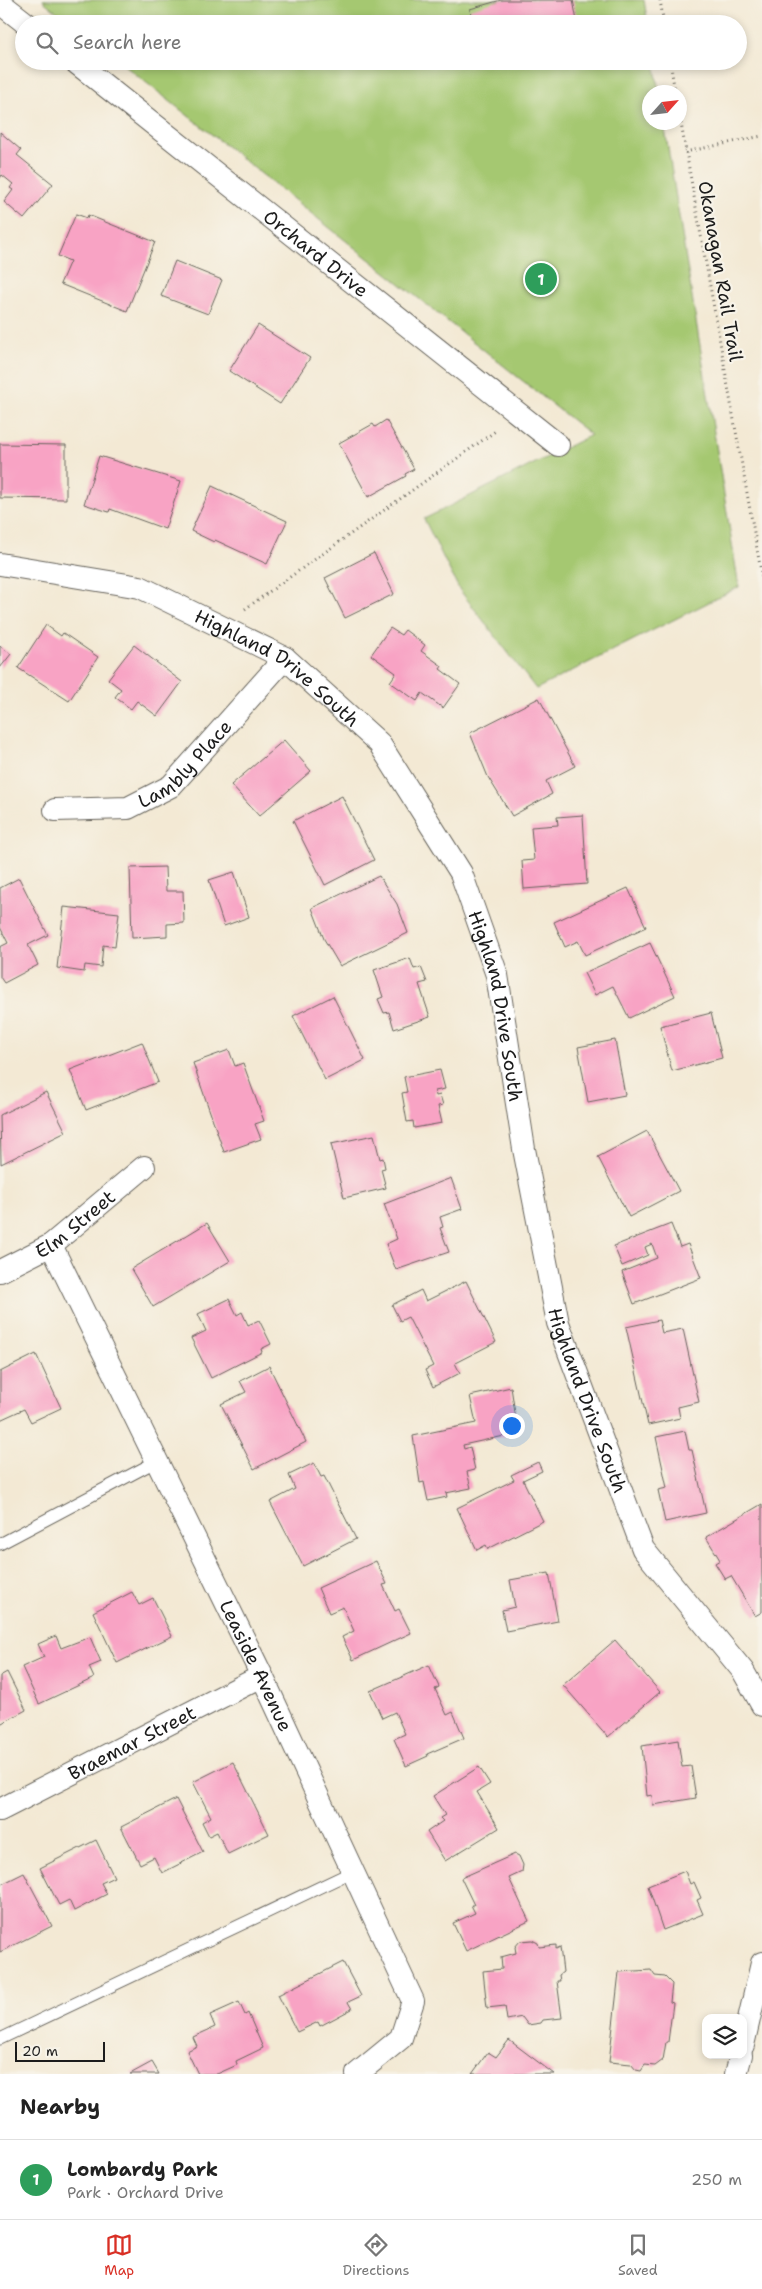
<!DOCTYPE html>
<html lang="en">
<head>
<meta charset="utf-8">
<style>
	:root { --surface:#fff; --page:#f6f6f6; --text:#222; --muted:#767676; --line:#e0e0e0; --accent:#d93025 }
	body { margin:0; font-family:"Shantell Sans",sans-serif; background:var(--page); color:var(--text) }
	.controls { position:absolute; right:15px; bottom:15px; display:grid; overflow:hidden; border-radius:10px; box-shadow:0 2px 8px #0003 }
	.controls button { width:45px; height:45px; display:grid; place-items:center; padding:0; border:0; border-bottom:1px solid var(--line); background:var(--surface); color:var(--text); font:25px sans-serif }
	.compass { position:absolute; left:642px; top:85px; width:45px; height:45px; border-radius:50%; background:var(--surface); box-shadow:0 2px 8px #0003; rotate:63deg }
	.scale { position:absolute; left:15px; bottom:12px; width:90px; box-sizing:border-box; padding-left:5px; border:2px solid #1c1c1c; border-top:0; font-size:14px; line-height:18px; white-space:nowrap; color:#1c1c1c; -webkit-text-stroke:4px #f7f3e8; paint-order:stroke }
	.you { position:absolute; left:511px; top:1425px; width:18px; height:18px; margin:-12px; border:4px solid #fff; border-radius:50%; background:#1a73e8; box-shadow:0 0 0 8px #1a73e833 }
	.badge { display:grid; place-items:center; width:32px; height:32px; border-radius:50%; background:var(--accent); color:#fff; font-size:16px; font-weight:700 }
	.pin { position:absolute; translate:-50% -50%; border:2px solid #fff; box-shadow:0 1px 5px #0006 }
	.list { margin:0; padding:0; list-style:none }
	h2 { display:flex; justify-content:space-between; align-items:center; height:65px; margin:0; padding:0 20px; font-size:21px }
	h2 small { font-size:16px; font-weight:400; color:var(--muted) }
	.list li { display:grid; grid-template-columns:32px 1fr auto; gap:15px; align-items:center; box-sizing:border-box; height:80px; padding:0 20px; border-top:1px solid var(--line) }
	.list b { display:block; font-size:19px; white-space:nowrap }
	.list p { margin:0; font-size:16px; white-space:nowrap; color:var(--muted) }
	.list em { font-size:16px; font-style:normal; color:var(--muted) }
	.icon { flex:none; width:28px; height:28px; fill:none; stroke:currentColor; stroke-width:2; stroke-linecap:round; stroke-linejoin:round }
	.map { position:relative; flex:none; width:762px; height:2074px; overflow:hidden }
	.search { position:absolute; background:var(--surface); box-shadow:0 2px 8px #0003; left:15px; right:15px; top:15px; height:55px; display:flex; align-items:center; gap:12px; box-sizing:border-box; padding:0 18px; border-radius:28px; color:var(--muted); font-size:19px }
	.sheet { height:145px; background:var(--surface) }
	nav { display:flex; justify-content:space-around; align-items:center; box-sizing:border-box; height:70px; border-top:1px solid var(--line); background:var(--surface); font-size:14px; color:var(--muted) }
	nav a { display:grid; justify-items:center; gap:2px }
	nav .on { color:var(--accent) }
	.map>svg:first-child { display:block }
	.green { fill:#a5c871; stroke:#607246 }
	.building { fill:#f8a3c4 }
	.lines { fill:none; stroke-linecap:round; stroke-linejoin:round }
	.service-casing { stroke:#67645c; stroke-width:13 }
	.minor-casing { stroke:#67645c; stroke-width:24 }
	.path { stroke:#67645c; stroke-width:3; stroke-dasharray:1 4; stroke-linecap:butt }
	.service { stroke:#fff; stroke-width:11 }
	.minor { stroke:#fff; stroke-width:22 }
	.labels { text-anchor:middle; stroke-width:4.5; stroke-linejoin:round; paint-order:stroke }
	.street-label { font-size:19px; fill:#1c1c1c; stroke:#f7f3e8 }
</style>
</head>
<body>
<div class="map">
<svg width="762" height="2074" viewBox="0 0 762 2074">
	<rect width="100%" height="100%" fill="#f7f3e8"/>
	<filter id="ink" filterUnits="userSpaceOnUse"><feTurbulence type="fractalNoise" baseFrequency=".02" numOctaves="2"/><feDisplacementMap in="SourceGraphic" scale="10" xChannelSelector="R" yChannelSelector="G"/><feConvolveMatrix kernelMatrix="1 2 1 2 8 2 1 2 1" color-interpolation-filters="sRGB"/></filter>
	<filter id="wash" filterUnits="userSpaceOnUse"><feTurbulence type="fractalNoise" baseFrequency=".0096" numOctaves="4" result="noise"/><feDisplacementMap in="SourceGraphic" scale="20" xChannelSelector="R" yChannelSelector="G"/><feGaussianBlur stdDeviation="1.12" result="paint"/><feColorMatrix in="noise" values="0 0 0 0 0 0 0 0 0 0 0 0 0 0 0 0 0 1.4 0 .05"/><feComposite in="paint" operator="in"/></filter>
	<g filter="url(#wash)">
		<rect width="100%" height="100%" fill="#f3e9d4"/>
		<g class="green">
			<polygon points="42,0 644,0 648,24 72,24"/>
			<polygon points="119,61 654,61 659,92 650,92 650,122 664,123 739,587 536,689 459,589 424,519 591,435"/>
		</g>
		<g id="blocks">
			<g class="building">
				<polygon points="501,0 573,0 577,21 568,24 472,24 470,9"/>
				<polygon points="0,132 21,150 17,155 53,184 24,219 4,202 13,190 10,188 13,184 2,175 0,178"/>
				<polygon points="76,214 87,218 88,215 155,242 127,311 60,284 70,261 58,256"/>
				<polygon points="175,261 222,280 208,314 161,296"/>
				<polygon points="258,325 310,358 280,404 229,371"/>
				<polygon points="386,420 414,469 405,474 406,476 368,497 339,443 373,424 375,427"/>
				<polygon points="0,444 66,445 66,499 0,498"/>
				<polygon points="99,456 181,481 165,529 110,509 109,512 84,504"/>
				<polygon points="212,486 287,521 267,564 215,540 214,542 191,531"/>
				<polygon points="374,553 394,594 345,618 325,578"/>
				<polygon points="46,625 61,636 63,633 98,657 69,701 18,668"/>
				<polygon points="390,628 401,635 405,630 425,645 421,651 442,666 440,669 460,684 443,708 422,693 417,701 390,682 396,673 371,655"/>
				<polygon points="134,645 182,682 157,716 137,701 131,709 115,697 121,689 108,679"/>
				<polygon points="0,646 11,654 0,668"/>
				<polygon points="539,698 575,766 546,781 552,794 512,816 488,777 470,733"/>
				<polygon points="284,740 311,771 259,816 231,785"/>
				<polygon points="342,796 374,860 325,885 293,821"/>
				<polygon points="583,815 587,884 524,889 522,861 534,860 531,827 558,825 557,817"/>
				<polygon points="165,867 166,891 183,891 184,923 167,924 167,936 132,938 130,868"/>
				<polygon points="234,872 249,917 224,926 209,880"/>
				<polygon points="379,876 397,904 408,933 340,966 324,939 312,908"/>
				<polygon points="19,878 48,935 28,945 38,965 4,983 0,977 0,947 8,943 0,927 0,888"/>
				<polygon points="628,888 646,927 585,955 578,941 565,947 554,922"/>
				<polygon points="64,907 119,913 115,947 103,945 101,967 85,965 84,972 57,968"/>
				<polygon points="650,943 675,996 629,1018 613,986 595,995 584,973"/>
				<polygon points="410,958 414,969 421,967 427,982 419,984 430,1017 394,1029 389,1012 384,1013 378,999 383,997 374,970"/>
				<polygon points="333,996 365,1060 325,1080 293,1016"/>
				<polygon points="711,1013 722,1058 672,1071 660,1026"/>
				<polygon points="615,1040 625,1095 588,1102 578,1047"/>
				<polygon points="142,1042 158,1082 86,1110 70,1070"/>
				<polygon points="229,1050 235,1066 243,1063 264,1121 255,1124 261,1139 224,1152 193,1063"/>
				<polygon points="440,1070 445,1089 435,1091 436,1096 440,1095 443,1105 438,1106 442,1123 414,1128 413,1121 407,1122 402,1093 407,1092 404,1077"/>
				<polygon points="46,1092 66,1132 1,1164 0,1115"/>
				<polygon points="647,1131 679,1191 629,1217 598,1157"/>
				<polygon points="374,1135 380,1159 383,1158 385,1168 381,1169 386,1188 344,1198 331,1144"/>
				<polygon points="451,1178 462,1209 440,1217 443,1227 440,1228 449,1252 396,1270 386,1244 397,1239 384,1204"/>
				<polygon points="207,1223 230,1261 153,1307 131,1269"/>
				<polygon points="671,1224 680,1247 688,1244 701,1278 634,1304 622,1272 657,1258 652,1244 645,1247 648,1255 622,1266 614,1246"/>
				<polygon points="466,1281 496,1342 455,1363 460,1373 433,1387 425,1370 433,1366 408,1317 400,1321 392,1305 421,1290 426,1301"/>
				<polygon points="229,1299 237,1315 242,1312 248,1325 259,1320 271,1344 261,1349 262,1352 211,1378 191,1338 206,1331 198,1314"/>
				<polygon points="659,1320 662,1333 683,1329 699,1402 678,1407 680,1418 648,1425 626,1327"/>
				<polygon points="36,1354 61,1408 31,1422 24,1409 0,1420 0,1372"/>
				<polygon points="269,1366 306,1442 254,1469 221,1404 246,1392 240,1381"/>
				<polygon points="511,1387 518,1433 463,1445 464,1449 470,1447 475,1470 467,1472 471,1488 446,1493 447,1497 428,1501 424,1482 420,1483 413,1436 476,1423 470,1396"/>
				<polygon points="685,1431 689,1450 692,1450 706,1513 665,1522 658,1490 667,1488 656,1437"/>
				<polygon points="538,1462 542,1471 523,1480 543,1521 488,1549 486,1545 477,1550 457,1508 514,1480 511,1475"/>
				<polygon points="314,1463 321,1477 324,1476 356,1539 303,1566 270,1502 295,1489 289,1475"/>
				<polygon points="762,1504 762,1612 755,1616 731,1576 725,1579 715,1563 720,1560 706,1537"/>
				<polygon points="376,1561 387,1584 383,1585 395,1611 399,1609 411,1633 353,1660 342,1637 354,1631 343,1607 329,1613 318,1588"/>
				<polygon points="549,1573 558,1621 506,1631 502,1610 515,1607 510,1580"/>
				<polygon points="132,1592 139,1605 153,1598 172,1636 117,1663 93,1612"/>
				<polygon points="56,1636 61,1648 90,1637 101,1662 89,1667 94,1678 39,1704 22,1667 44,1657 38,1644"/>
				<polygon points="615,1640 660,1692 608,1737 563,1685"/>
				<polygon points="429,1665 439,1687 435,1689 447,1715 453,1712 464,1738 427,1754 428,1756 406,1766 394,1739 405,1734 395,1712 382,1718 370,1691"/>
				<polygon points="7,1672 26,1710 0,1724 0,1676"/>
				<polygon points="678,1740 682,1767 691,1766 696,1798 653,1805 652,1795 647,1796 642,1746"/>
				<polygon points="233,1762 269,1834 228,1854 217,1832 209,1836 202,1822 211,1817 193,1782"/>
				<polygon points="479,1767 490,1784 477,1792 499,1828 445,1861 427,1832 443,1821 440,1818 445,1815 433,1796"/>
				<polygon points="176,1799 203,1852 162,1873 154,1857 140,1864 121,1827"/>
				<polygon points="96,1840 114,1877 101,1883 107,1894 74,1911 69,1900 59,1905 40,1868"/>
				<polygon points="515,1854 519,1856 523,1865 522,1872 509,1878 529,1921 466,1951 453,1923 475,1913 471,1905 474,1905 461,1878"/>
				<polygon points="685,1871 690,1884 694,1882 701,1898 697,1900 703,1914 663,1930 648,1886"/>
				<polygon points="24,1873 52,1926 0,1952 0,1885"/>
				<polygon points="532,1940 538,1943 539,1947 556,1945 556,1949 560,1947 563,1972 559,1975 560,1981 557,1981 562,2018 543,2020 541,2023 528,2025 522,2017 507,2020 505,2006 487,2008 483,1971 502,1969 501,1957 516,1953 515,1947 520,1941"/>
				<polygon points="343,1962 361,1996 348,2002 352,2009 320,2026 318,2022 297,2032 278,1995"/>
				<polygon points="651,1970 655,1976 665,1977 672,1984 670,2002 673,2003 668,2042 666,2042 663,2060 655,2066 645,2065 641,2071 636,2070 631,2064 609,2062 619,1972"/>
				<polygon points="239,2002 245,2015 248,2013 263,2048 236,2061 237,2065 217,2074 198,2074 187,2051 197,2046 193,2037 215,2027 210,2015"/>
				<polygon points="509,2040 554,2074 472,2074 488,2052 496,2057"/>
				<polygon points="152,2062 159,2074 130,2074"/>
			</g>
		</g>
	</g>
	<g filter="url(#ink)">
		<use href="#blocks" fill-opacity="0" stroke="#67645c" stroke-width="1"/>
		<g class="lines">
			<g class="service-casing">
				<g id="service">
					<polyline points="0,1544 157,1461"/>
					<polyline points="0,2039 354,1871"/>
				</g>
			</g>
			<g class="minor-casing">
				<g id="minor">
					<polyline points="0,3 27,24"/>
					<path id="s1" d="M74,61L558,445"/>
					<path id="s2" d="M0,564L140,587L285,658L379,743L461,873L497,975L524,1149L558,1323L643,1549L743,1671L762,1705"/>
					<path id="s3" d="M55,810L128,808L171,786L285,658"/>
					<path id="s4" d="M51,1245L262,1676L413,2001L401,2038L357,2074"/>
					<path id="s5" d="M0,1271L51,1245L144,1167"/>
					<path id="s6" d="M0,1810L262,1676"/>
					<polyline points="743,2045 762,1963"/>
					<polyline points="736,2074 741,2055"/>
				</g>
			</g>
			<g class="path">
				<polyline points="660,0 664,24"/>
				<polyline points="670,61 675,92"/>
				<polyline points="680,118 762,577"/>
				<polyline points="685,152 762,136"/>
				<polyline points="245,609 497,430"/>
			</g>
			<use href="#service" class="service"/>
			<use href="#minor" class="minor"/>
		</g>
	</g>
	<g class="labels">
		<g class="street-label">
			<text dy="7" stroke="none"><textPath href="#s1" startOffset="309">Orchard Drive</textPath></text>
			<text transform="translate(721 271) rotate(80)" y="7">Okanagan Rail Trail</text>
			<text dy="7" stroke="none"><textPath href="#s2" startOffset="302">Highland Drive South</textPath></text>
			<text dy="7" stroke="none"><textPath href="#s3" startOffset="146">Lambly Place</textPath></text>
			<text dy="7" stroke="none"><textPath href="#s2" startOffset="722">Highland Drive South</textPath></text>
			<text dy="7" stroke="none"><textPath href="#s5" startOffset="89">Elm Street</textPath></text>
			<text dy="7" stroke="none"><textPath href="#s2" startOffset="1128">Highland Drive South</textPath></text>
			<text dy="7" stroke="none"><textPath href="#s4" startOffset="468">Leaside Avenue</textPath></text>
			<text dy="7" stroke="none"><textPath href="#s6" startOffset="148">Braemar Street</textPath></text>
		</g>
	</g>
</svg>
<div class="controls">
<button><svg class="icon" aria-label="layers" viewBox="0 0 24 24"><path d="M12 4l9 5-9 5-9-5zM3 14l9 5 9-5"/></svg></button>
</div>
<svg class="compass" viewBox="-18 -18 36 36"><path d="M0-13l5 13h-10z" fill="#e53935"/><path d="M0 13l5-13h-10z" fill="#767676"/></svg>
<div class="scale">20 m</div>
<div class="you"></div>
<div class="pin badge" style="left:541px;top:279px;background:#2e9e5b">1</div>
<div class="search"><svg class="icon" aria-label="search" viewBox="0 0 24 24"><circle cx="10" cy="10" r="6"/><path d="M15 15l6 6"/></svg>Search here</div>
</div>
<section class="sheet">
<h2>Nearby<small></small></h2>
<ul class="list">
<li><span class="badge" style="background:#2e9e5b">1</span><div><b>Lombardy Park</b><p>Park · Orchard Drive</p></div><em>250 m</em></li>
</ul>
</section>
<nav>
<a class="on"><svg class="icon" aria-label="map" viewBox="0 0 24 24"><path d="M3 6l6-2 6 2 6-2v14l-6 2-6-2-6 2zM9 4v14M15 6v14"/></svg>Map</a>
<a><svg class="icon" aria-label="directions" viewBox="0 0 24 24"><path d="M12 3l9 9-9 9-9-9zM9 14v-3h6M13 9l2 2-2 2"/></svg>Directions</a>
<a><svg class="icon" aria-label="saved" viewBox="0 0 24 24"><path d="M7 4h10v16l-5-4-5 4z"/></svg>Saved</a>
</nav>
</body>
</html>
